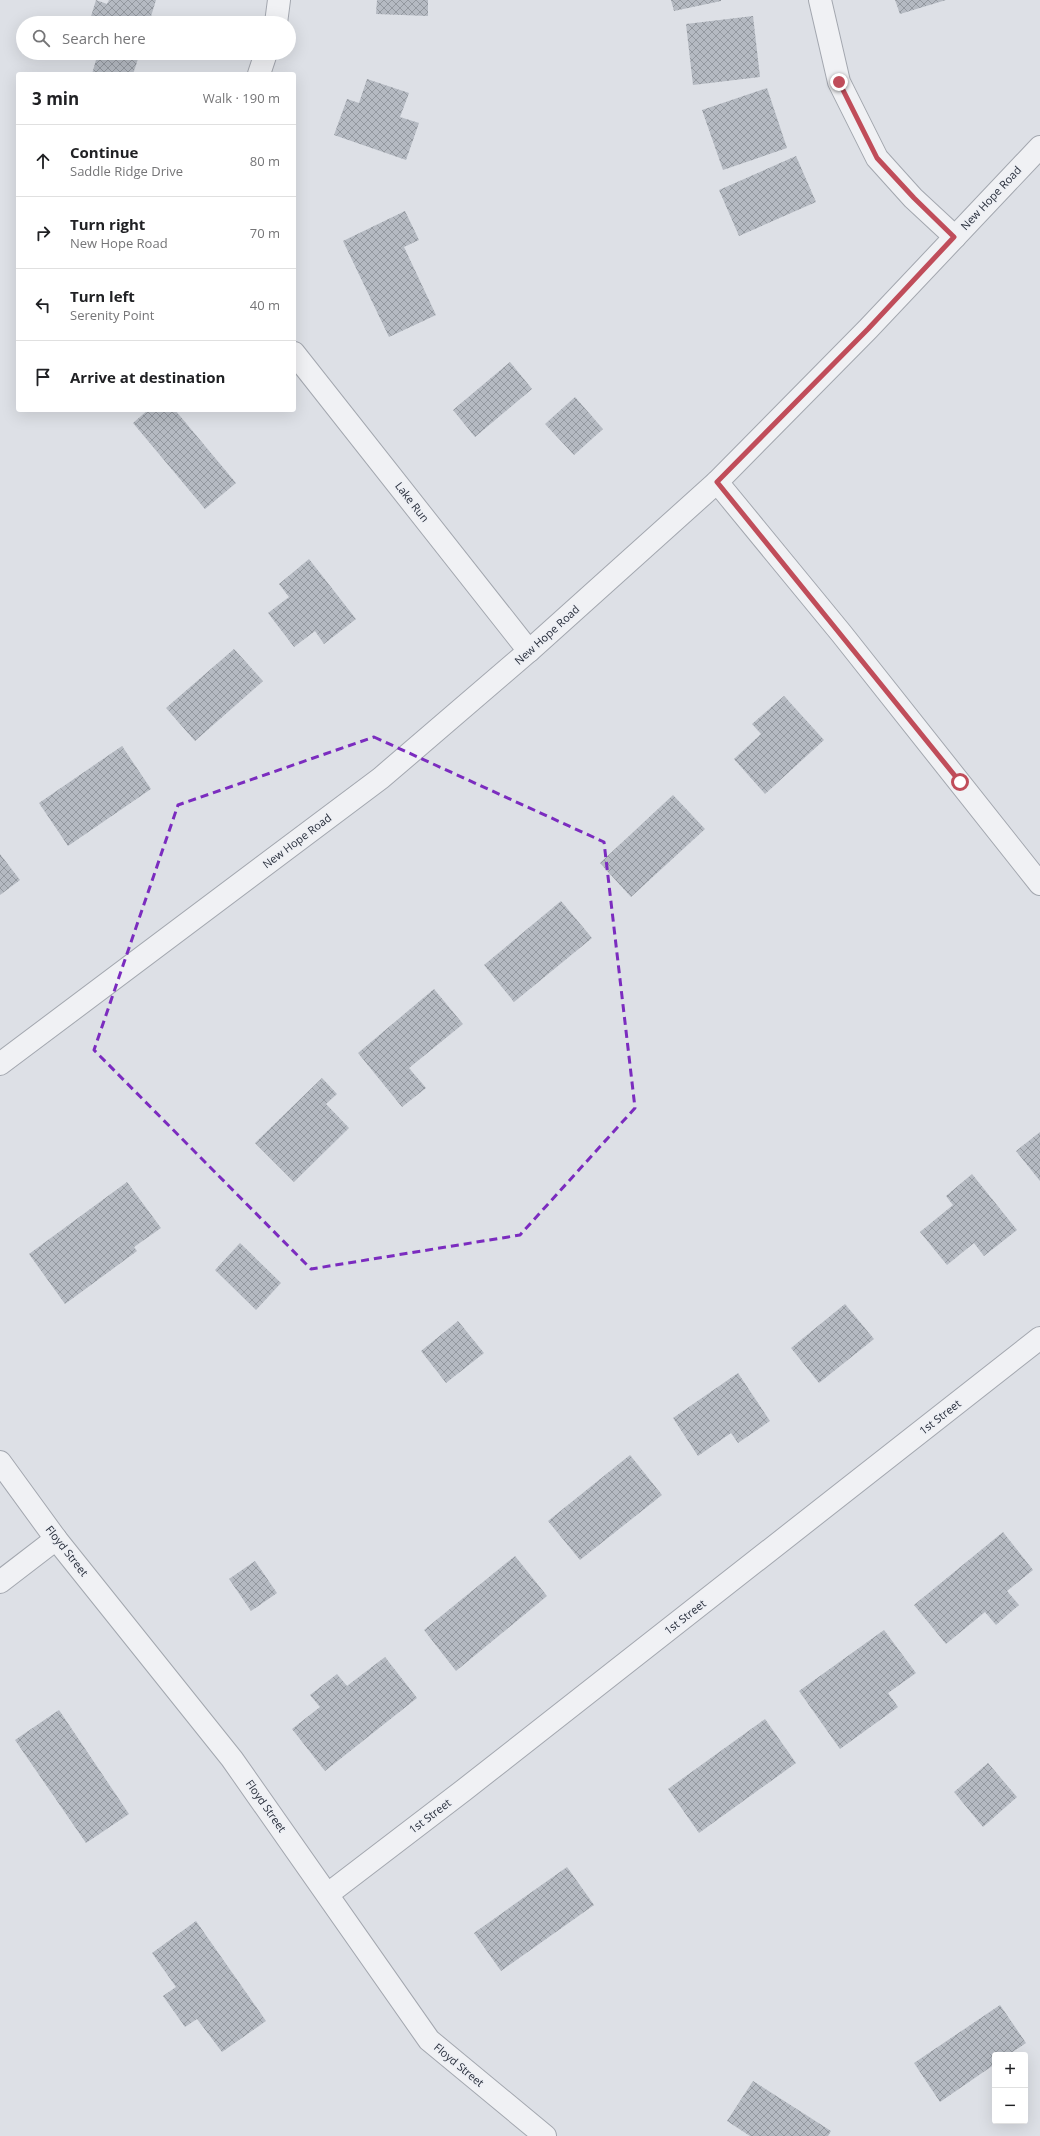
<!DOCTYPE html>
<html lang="en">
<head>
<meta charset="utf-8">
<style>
	:root { --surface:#fff; --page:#f6f6f6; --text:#202124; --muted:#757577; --line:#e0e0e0 }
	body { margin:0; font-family:"Open Sans",sans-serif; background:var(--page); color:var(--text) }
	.controls { position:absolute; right:12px; bottom:12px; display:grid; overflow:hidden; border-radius:4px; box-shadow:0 4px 16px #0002 }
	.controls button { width:36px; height:36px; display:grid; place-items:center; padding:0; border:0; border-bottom:1px solid var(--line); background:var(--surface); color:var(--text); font:20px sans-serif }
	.stop { position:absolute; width:12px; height:12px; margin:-9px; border:3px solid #c04d5a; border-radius:50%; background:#fff }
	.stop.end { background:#c04d5a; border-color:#fff; box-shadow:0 1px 4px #0008 }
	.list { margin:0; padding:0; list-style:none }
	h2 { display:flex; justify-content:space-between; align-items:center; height:52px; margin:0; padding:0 16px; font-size:17px }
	h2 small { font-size:13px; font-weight:400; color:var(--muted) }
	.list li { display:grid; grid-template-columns:26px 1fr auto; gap:12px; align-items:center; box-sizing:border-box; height:72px; padding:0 16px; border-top:1px solid var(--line) }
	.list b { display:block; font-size:15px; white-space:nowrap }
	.list p { margin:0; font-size:13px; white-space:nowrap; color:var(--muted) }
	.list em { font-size:13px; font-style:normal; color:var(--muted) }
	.icon { flex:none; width:22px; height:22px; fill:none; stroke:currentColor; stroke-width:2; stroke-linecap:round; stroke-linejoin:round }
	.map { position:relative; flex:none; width:1040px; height:2136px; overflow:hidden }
	.search { position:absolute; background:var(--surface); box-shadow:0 4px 16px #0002; left:16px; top:16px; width:280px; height:44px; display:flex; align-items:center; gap:10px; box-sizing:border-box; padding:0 14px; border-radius:22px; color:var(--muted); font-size:15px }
	.panel { position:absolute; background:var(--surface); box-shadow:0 4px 16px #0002; left:16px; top:72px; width:280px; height:340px; border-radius:4px }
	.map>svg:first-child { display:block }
	.building { fill:url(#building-cross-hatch) }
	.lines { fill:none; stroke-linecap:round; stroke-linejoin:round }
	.minor-casing { stroke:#a3a7af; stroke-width:24 }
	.tertiary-casing { stroke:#a3a7af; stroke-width:24 }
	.minor { stroke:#f0f1f4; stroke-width:22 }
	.tertiary { stroke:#f0f1f4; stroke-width:22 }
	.route { stroke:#c04d5a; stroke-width:5 }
	.marked { fill:none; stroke:#7b2cbf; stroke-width:3; stroke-dasharray:8 5; stroke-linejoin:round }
	.labels { text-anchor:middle; stroke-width:3; stroke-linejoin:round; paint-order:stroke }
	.street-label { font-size:11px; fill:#282e3b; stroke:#edeff4 }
</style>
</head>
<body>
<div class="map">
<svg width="1040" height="2136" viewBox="0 0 1040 2136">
	<defs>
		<pattern id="building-cross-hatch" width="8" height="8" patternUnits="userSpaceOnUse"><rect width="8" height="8" fill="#b5bac2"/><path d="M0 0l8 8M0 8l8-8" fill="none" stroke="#93989f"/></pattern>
	</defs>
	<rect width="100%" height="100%" fill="#dde0e6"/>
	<g class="building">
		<polygon points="96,0 107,4 109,0 156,0 149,23 89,23"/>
		<polygon points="377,0 428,0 428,16 376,14"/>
		<polygon points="671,0 721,0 721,1 674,11"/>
		<polygon points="895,0 946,0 900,14"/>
		<polygon points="753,16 760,77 693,85 686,24"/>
		<polygon points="98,53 140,53 133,74 92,74"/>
		<polygon points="367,79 409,93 400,117 419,123 406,160 334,135 347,99 359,103"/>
		<polygon points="767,88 787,148 723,170 702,110"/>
		<polygon points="796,156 816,202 739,236 719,190"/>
		<polygon points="405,211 419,240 404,247 436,315 389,337 343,241"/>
		<polygon points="510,362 532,389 475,437 453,410"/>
		<polygon points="575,397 603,429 574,455 545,424"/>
		<polygon points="148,410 175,410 236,483 205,509 133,423"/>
		<polygon points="309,559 356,619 324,644 315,631 294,647 268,613 289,597 279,584"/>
		<polygon points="234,649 263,681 195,741 166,708"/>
		<polygon points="784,696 824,740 765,794 734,759 761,734 752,724"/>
		<polygon points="122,746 151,789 68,846 39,803"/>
		<polygon points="673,795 705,829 631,897 600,863"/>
		<polygon points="0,854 20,880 0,895"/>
		<polygon points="561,901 592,938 514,1002 484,965"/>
		<polygon points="434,989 463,1024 409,1068 426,1088 402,1107 358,1053"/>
		<polygon points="322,1078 337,1094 326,1104 349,1128 294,1182 255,1143"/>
		<polygon points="1040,1132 1040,1181 1016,1151"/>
		<polygon points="972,1174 1017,1230 984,1256 974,1243 947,1265 920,1232 953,1205 946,1196"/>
		<polygon points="127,1182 161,1228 134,1247 137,1251 65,1304 29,1254"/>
		<polygon points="240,1243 281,1283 256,1310 215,1270"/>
		<polygon points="845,1304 874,1339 819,1383 791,1348"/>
		<polygon points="458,1321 484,1353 446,1383 421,1351"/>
		<polygon points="738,1373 770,1421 738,1443 731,1433 698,1456 673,1418"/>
		<polygon points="630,1455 662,1495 580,1560 548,1521"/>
		<polygon points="1003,1532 1033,1570 1007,1591 1019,1605 996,1625 985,1612 946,1644 914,1605"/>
		<polygon points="515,1556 547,1596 456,1671 424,1630"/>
		<polygon points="255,1561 277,1593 251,1611 229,1579"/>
		<polygon points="884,1630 916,1673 888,1693 898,1707 840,1749 799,1691"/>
		<polygon points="385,1657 417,1698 325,1771 292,1729 320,1707 310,1695 337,1674 347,1686"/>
		<polygon points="59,1710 129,1814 86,1843 15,1740"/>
		<polygon points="765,1719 796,1763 699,1833 668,1789"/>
		<polygon points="988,1763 1017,1797 983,1827 954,1792"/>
		<polygon points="567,1867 594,1905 501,1971 474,1933"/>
		<polygon points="196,1921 266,2021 222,2052 197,2019 185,2027 163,1996 176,1987 152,1953"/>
		<polygon points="1000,2005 1026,2043 1008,2055 995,2055 995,2064 940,2102 914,2063"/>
		<polygon points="753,2081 831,2131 828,2136 750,2136 727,2121"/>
	</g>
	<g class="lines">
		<g class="minor-casing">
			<g id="minor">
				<polyline points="820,0 839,82 877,158 913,198 955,237"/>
				<polyline points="276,23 279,0"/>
				<polyline points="259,74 266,53"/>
				<polyline points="294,353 529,651"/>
				<polyline points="717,482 841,633 1040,884"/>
				<polyline points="0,1462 56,1539 232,1759 429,2040 545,2136"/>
				<polyline points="0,1582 56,1539"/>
				<polyline points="328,1894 464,1790 1040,1338"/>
			</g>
		</g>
		<g class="tertiary-casing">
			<polyline id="tertiary" points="0,1064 381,778 529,651 717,482 868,329 1040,147"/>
		</g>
		<use href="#minor" class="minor"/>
		<use href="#tertiary" class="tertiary"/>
	</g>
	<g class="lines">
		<polyline class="route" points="839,82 877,158 914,198 954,237 868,329 717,482 960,782"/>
	</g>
	<path class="marked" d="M374,737L604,842L635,1108L520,1235L311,1269L94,1050L178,805Z"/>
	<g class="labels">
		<g class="street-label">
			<text transform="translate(991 198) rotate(-47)" y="4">New Hope Road</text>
			<text transform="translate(412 502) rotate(52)" y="4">Lake Run</text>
			<text transform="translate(547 635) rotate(-42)" y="4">New Hope Road</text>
			<text transform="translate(297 841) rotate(-37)" y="4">New Hope Road</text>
			<text transform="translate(940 1417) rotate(-38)" y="4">1st Street</text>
			<text transform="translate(67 1551) rotate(52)" y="4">Floyd Street</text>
			<text transform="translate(685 1617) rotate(-38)" y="4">1st Street</text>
			<text transform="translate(266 1806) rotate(55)" y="4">Floyd Street</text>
			<text transform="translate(430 1816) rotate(-37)" y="4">1st Street</text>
			<text transform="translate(459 2065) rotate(40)" y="4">Floyd Street</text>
		</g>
	</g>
</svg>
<div class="controls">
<button>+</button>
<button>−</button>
</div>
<div class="stop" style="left:960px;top:782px"></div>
<div class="stop end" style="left:839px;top:82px"></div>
<div class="search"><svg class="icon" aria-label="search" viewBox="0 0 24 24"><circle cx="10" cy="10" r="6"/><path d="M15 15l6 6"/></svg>Search here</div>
<section class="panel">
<h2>3 min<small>Walk · 190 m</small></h2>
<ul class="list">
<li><svg class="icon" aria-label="ahead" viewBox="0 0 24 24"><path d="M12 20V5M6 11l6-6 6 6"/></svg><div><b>Continue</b><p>Saddle Ridge Drive</p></div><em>80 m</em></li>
<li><svg class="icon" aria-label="right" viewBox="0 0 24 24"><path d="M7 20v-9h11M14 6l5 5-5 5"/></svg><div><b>Turn right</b><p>New Hope Road</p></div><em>70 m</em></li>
<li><svg class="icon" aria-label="left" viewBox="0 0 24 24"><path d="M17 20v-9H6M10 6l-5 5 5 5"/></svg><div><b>Turn left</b><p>Serenity Point</p></div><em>40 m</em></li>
<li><svg class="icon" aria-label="arrive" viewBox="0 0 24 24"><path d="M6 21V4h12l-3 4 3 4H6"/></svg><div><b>Arrive at destination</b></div></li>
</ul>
</section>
</div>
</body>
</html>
